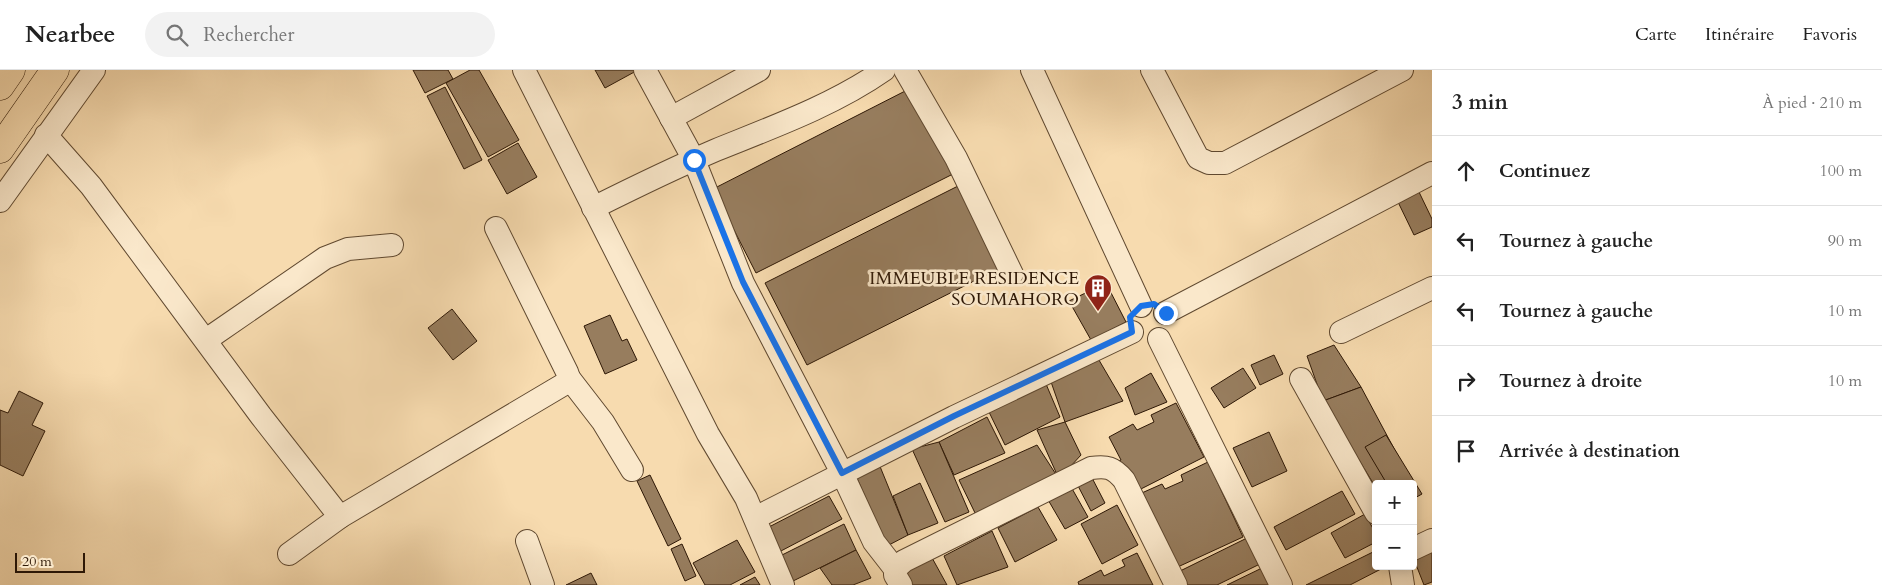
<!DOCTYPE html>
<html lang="fr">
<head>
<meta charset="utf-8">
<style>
	:root { --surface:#fff; --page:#f2f2f2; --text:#222; --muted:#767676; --line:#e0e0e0 }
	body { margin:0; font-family:Cardo,serif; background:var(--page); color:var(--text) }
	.controls { position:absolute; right:15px; bottom:15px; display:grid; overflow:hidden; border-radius:5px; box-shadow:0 2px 12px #0003 }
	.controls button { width:45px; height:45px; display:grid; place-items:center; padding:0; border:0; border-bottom:1px solid var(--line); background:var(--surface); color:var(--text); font:25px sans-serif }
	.scale { position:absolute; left:15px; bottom:12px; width:70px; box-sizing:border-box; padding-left:5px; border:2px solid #2e1806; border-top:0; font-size:14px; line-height:18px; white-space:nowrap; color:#2e1806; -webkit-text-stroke:4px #fae8cb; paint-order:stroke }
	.stop { position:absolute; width:15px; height:15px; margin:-11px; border:4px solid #1a73e8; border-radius:50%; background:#fff }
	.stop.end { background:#1a73e8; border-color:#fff; box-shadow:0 1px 5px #0008 }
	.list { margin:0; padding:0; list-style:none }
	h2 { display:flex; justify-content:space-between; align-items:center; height:65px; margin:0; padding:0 20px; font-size:21px }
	h2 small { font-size:16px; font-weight:400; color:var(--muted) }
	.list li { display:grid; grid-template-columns:32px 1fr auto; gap:15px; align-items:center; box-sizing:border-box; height:70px; padding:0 20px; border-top:1px solid var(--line) }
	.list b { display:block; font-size:19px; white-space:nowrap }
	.list em { font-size:16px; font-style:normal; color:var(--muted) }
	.icon { flex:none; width:28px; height:28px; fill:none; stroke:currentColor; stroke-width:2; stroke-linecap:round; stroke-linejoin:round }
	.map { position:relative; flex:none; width:1432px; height:515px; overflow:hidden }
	header { display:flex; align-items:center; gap:30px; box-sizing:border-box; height:70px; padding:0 25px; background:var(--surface); border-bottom:1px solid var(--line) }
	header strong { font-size:24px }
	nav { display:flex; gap:28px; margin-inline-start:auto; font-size:18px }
	.search { width:350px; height:45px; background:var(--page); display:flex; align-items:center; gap:12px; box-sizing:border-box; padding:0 18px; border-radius:28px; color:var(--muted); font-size:19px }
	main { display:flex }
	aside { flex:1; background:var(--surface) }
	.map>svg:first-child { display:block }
	.building { fill:#977d5e; stroke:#2e1806 }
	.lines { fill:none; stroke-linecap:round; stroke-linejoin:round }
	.street-casing { stroke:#604930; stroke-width:24 }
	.primary-casing { stroke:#2e1806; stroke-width:29 }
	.street { stroke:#fae8cb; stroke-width:22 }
	.primary { stroke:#f7dbaf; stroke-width:28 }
	.route { stroke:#1a73e8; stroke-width:6 }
	.labels { text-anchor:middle; stroke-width:5; stroke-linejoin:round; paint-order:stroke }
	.poi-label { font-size:18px; fill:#2e1806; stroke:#fae8cb; text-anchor:end }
</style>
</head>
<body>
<header>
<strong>Nearbee</strong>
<div class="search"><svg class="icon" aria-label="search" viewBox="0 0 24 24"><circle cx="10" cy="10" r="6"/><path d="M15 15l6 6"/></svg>Rechercher</div>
<nav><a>Carte</a><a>Itinéraire</a><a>Favoris</a></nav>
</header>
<main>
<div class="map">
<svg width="1432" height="515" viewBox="0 0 1432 515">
	<rect width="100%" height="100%" fill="#f7dbaf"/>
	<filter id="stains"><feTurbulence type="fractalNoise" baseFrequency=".004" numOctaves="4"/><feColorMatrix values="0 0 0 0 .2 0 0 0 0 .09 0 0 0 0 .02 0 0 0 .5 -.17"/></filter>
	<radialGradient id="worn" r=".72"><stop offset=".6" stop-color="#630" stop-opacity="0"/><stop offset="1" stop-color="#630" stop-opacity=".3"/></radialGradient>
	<g class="building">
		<polygon points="413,0 448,0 453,9 425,23"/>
		<polygon points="470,0 479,0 519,70 488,87 446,13"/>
		<polygon points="595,0 638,0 605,18"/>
		<polygon points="445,17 482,90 464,99 427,26"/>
		<polygon points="913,17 957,102 756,203 713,119"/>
		<polygon points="518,73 537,107 507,124 488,90"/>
		<polygon points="962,114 1004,196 807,295 765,213"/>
		<polygon points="1419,122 1432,149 1432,157 1414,165 1398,132"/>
		<polygon points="1106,213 1126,252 1091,270 1069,231"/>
		<polygon points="452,239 477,271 453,290 428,258"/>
		<polygon points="610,245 622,271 627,269 637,290 605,304 584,256"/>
		<polygon points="1334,275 1361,317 1323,331 1307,286"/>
		<polygon points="1096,285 1123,331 1065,352 1050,309"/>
		<polygon points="1274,285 1283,304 1260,315 1251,295"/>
		<polygon points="1243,298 1256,318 1224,338 1211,318"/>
		<polygon points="1151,303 1167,332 1135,345 1125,318"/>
		<polygon points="1046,314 1060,347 1005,375 989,342"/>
		<polygon points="1361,317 1413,414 1376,414 1376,418 1323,331"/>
		<polygon points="19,321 43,333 32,355 45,361 23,406 0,395 0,340 8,343"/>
		<polygon points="1176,333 1204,387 1133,423 1117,392 1121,390 1109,367 1133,354 1137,360 1154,352 1151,345"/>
		<polygon points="987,347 1005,383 954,405 939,372"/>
		<polygon points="1065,352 1081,385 1059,409 1037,360"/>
		<polygon points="1269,362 1287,401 1252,417 1233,378"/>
		<polygon points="1386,365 1422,424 1413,429 1413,414 1387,414 1365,377"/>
		<polygon points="939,372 969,442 945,452 912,379"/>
		<polygon points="1037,375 1059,409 977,447 959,410"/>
		<polygon points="1208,392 1243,467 1169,501 1135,426 1162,414 1165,419 1183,411 1181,405"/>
		<polygon points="879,394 908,465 887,476 856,406"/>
		<polygon points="1090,404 1105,433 1091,441 1076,412"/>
		<polygon points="650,405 681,469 668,476 637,411"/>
		<polygon points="920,413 938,453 908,465 893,426"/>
		<polygon points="1070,415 1088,447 1065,459 1047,428"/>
		<polygon points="1342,421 1355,444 1286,480 1274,457"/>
		<polygon points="829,426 842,449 779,482 767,458"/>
		<polygon points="1117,435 1138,475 1102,494 1081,454"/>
		<polygon points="1038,437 1057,470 1015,492 998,458"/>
		<polygon points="1365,444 1376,464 1376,472 1345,488 1331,463"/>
		<polygon points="844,454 856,480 789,513 776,488"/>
		<polygon points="992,461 1008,497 957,515 944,486"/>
		<polygon points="1247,468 1260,494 1217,515 1179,515 1174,504"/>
		<polygon points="737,470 755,502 730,515 705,515 693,493"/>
		<polygon points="682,474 696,506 685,511 671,479"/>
		<polygon points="1432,477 1432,512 1424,515 1413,487"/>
		<polygon points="856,480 871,508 853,515 832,515 820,498"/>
		<polygon points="1373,482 1376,496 1380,496 1381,499 1350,515 1306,515"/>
		<polygon points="1137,483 1153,515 1079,515 1078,512 1101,500 1104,506 1125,496 1122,490"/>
		<polygon points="931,486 947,515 911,515 906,503"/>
		<polygon points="1264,497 1273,515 1227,515"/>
		<polygon points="591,503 597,515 566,515"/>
		<polygon points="755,507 760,515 740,515"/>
	</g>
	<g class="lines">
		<g class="street-casing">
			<g id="street">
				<polyline points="524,0 708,364 746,428 783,515"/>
				<polyline points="645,0 694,90 743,213 842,403 874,472 895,499"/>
				<polyline points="905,0 956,88 1012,204"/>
				<polyline points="1032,0 1141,236"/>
				<polyline points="1152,0 1198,88 1209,93 1225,93 1402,0"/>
				<polyline points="671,48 759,0"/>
				<polyline points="46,65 91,116 261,346 340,447"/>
				<polyline points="0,131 94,0"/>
				<path d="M593,138C633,118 674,98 716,80C773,57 834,35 884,0"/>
				<polyline points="1165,243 1432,103"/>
				<polyline points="1341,262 1432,218"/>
				<polyline points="1159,269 1281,515"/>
				<polyline points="206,270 325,188 348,179 392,175"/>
				<polyline points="569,308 603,352 632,400"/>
				<polyline points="1301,309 1376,443"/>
				<polyline points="755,448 954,347 1132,262"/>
				<polyline points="527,471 543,515"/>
				<polyline points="1413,479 1432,470"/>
				<polyline points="289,484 340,447 566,313 569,308 567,302 496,158"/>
				<polyline points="1400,496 1403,515"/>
				<path d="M901,515L895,505V499L904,491L1091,398C1107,396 1113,397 1124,410L1176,515"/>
			</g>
		</g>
		<g class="primary-casing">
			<g id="primary">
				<polyline points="0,16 11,0"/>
				<polyline points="0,79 55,0"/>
			</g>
		</g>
		<use href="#street" class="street"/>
		<use href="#primary" class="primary"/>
	</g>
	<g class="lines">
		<polyline class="route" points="694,90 743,212 842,403 954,346 1132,262 1130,247 1141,236 1154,234 1166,243"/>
	</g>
	<defs>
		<g id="building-pin" transform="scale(1.4375)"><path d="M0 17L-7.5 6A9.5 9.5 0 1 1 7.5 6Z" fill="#8f2418" stroke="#fae8cb"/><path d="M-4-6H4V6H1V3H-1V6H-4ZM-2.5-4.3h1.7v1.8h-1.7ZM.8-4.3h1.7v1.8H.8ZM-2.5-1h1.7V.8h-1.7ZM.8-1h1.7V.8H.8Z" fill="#fff"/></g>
	</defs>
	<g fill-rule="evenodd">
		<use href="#building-pin" x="1098" y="218"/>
	</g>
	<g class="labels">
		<g class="poi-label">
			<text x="1079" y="214">IMMEUBLE RESIDENCE<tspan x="1079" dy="21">SOUMAHORO</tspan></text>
		</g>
	</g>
	<rect width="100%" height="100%" filter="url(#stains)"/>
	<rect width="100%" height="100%" fill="url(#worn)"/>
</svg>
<div class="controls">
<button>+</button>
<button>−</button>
</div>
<div class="scale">20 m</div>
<div class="stop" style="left:694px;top:90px"></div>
<div class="stop end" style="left:1166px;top:243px"></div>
</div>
<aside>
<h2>3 min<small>À pied · 210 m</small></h2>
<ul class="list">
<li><svg class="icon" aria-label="ahead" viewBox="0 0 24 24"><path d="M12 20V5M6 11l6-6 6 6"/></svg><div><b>Continuez</b></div><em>100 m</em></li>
<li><svg class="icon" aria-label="left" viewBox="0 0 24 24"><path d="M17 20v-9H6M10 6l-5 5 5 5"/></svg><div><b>Tournez à gauche</b></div><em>90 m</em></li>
<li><svg class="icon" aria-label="left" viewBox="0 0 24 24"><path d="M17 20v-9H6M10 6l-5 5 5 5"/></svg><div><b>Tournez à gauche</b></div><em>10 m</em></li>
<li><svg class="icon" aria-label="right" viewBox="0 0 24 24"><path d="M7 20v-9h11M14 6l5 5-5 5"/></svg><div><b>Tournez à droite</b></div><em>10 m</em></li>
<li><svg class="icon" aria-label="arrive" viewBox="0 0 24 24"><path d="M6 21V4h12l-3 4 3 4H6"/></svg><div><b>Arrivée à destination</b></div></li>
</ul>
</aside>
</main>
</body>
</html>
